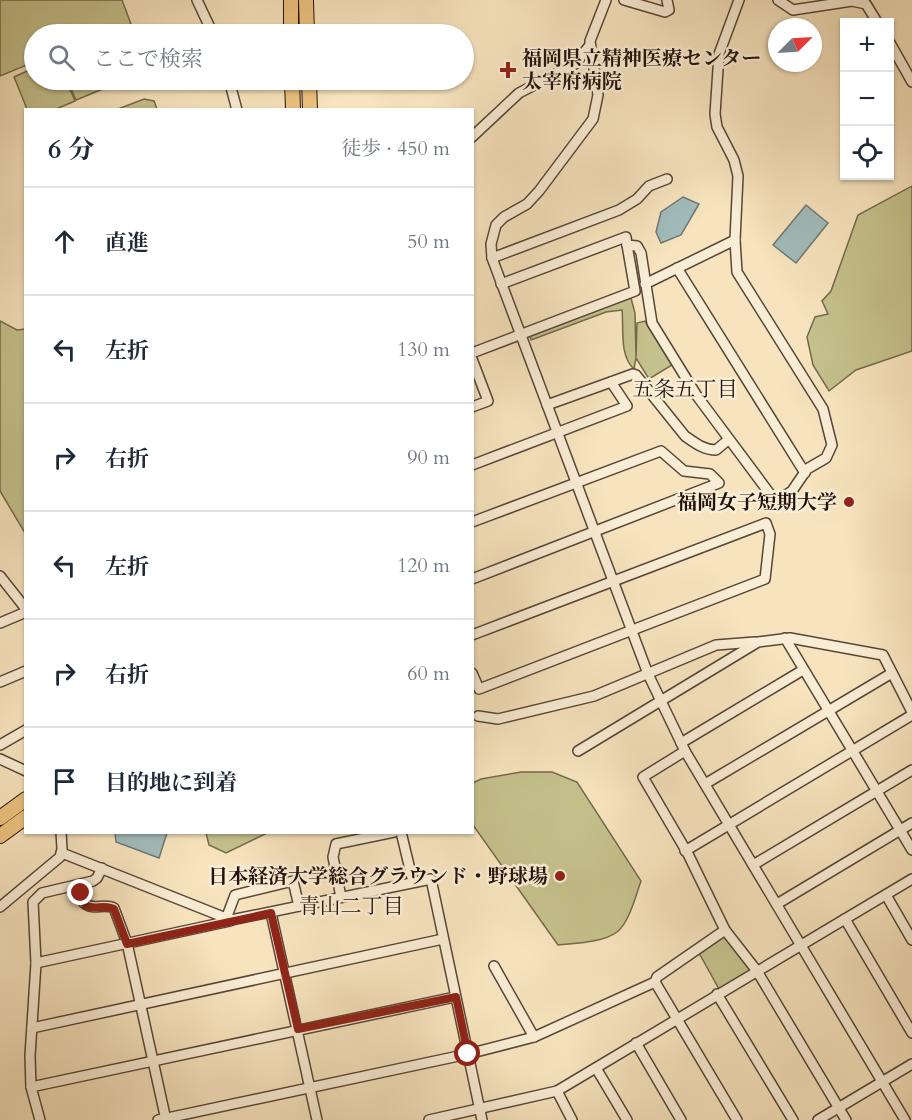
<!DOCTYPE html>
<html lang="ja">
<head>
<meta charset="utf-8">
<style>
	:root { --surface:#fff; --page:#f6f6f7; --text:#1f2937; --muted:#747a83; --line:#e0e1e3 }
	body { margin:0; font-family:Cardo,"Noto Serif JP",serif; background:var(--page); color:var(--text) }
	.controls { position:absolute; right:18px; top:18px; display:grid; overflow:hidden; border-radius:0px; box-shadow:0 2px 4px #0004 }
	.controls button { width:54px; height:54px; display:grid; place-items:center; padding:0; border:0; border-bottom:2px solid var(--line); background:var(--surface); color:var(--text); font:30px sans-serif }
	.compass { position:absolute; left:768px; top:18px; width:54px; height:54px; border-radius:50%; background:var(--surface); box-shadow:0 2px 4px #0004; rotate:66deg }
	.stop { position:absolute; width:18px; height:18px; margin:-14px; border:4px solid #8f2418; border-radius:50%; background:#fff }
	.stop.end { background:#8f2418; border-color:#fff; box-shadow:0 2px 6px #0008 }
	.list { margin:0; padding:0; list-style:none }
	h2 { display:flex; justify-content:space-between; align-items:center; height:78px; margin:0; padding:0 24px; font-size:26px }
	h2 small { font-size:20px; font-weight:400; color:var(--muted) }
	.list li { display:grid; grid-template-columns:39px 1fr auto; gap:18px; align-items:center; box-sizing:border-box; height:108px; padding:0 24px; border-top:2px solid var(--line) }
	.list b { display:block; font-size:22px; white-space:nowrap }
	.list em { font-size:20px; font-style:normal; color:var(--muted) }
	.icon { flex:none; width:33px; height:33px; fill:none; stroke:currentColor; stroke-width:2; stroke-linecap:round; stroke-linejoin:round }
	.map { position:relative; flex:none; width:912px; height:1120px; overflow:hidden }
	.search { position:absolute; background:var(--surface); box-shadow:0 2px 4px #0004; left:24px; top:24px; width:450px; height:66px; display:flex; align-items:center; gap:15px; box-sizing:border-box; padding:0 21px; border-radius:33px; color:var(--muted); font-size:22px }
	.panel { position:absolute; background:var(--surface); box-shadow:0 2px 4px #0004; left:24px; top:108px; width:450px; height:726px; border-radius:0px }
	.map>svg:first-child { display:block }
	.green { fill:#c5c18c; stroke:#736a4c; stroke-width:1.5 }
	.water { fill:#a1bcbb; stroke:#6e7875; stroke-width:1.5 }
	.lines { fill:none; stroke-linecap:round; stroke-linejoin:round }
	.minor-casing { stroke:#564738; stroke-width:12 }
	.highway-casing { stroke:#21130c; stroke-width:16 }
	.minor { stroke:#faedd5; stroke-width:9 }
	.highway { stroke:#ecc27f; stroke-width:14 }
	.route { stroke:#8f2418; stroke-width:8 }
	.poi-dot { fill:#8f2418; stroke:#faedd5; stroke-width:2 }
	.labels { text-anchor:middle; stroke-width:5; stroke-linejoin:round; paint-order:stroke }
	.poi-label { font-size:20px; font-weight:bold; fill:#21130c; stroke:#faedd5; text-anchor:end }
	.neighbourhood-label { font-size:21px; fill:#21130c; stroke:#faedd5 }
</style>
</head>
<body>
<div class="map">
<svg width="912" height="1120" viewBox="0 0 912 1120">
	<rect width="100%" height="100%" fill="#f7e4be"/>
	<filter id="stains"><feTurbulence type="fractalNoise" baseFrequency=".00333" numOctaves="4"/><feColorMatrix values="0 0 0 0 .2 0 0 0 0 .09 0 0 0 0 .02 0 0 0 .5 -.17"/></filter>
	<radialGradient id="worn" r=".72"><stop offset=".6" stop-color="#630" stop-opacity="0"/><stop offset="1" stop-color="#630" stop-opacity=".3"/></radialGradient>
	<g class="green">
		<polygon points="0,0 122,0 131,24 103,34 34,34 34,62 0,76"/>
		<polygon points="34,68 34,80 66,80 75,101 56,109 27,109 14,77"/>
		<polygon points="67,80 119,80 120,82 76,100"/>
		<polygon points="144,99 154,101 157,109 118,109"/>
		<polygon points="912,186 912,351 856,370 829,391 813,365 807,337 815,317 828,314 822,301 831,291 858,215"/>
		<path d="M631,298L635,313L636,357L637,323L645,321L672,365L649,379L636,358L634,369C619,356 624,328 622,310L606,312L531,340L530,335Z"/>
		<polygon points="0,321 17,330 25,329 25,533 0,491"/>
		<path d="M521,772H552L577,782L641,881C636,895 629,923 617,932C602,943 576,943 558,945L473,825V783L481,779Z"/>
		<polygon points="206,833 206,832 267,833 226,853 209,845"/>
		<polygon points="725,934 751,968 751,973 719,989 699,953"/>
	</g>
	<g class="water">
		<polygon points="683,197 699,204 681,235 661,243 656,232 661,212"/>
		<polygon points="806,205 828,223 796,263 773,245"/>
		<polygon points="167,833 159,858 116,842 115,833"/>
	</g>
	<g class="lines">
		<g class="minor-casing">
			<g id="minor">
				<polyline points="197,0 213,34"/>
				<polyline points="606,0 590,41 598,95 593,119 539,191 527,204 504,217 496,225 491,244 492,258 648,674 685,751 905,1120"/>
				<polyline points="624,0 665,12 669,10 667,0"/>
				<polyline points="778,0 793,10 852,1 866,4 877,22"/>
				<polyline points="890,43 912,82"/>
				<polyline points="229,80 237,110"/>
				<polyline points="472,137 519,93 575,64 590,45"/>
				<polyline points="492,258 619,210 637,199 649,186 667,179"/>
				<polyline points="677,268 805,473"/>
				<polyline points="501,284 626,237 627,245 637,246 641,253 652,323 697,396 776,502 792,491 807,469 826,458 832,445 823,409 737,272 735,240 738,176 734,160 717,127 715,114 719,54 739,0"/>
				<polyline points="645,284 735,240"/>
				<polyline points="472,353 635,291 627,245"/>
				<polyline points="472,359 488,401 472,407"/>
				<path d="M547,405L633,374L636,375L685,436C695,443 704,450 716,450L728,440"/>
				<polyline points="472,465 627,406 611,382"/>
				<polyline points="472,522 661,451 684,471 710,474 719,483 472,579"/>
				<polyline points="0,576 26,609"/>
				<polyline points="0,623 26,612"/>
				<polyline points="472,635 766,523 770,534 765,579 479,689 472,673"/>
				<polyline points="785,638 912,850"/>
				<polyline points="0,682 26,671"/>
				<polyline points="478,716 498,719 594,696 716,645 755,642"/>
				<polyline points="681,743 803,670"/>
				<polyline points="0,745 26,730"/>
				<polyline points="578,751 758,642 790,638 883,655 912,712"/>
				<polyline points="685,751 643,777 688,854 725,930 757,971 846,1120"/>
				<polyline points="0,759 26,771"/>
				<polyline points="705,784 892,673"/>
				<polyline points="401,832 413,882"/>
				<polyline points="685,851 912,715"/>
				<polyline points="62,853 231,920 431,879 482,1120"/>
				<polyline points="753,865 912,770"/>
				<path d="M85,884L81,893L84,903C93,911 104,903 114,908L127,943L166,1120"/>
				<polyline points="886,895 912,940"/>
				<polyline points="341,897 333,857 336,844 394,832"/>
				<polyline points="777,904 912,823"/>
				<polyline points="0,907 60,857 62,849 61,832"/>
				<polyline points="271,913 317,1120"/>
				<polyline points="226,919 235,895 293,881 299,906"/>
				<polyline points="845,919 912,1033"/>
				<polyline points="36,963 230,921"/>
				<polyline points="494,966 534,1037"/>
				<polyline points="655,982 737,1120"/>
				<polyline points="717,994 793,1120"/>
				<polyline points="32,1028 443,939"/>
				<polyline points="636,1043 681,1120"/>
				<polyline points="596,1068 627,1120"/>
				<polyline points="31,1087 455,997"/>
				<polyline points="557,1091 572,1120"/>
				<polyline points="40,1120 31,1087 30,1056 36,963 33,902 42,893 93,881 97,878 102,868"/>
				<polyline points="158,1120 468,1054 534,1037 655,982 657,977 725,930"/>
				<polyline points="429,1120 557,1091 912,879"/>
				<polyline points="818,1120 912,1064"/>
			</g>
		</g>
		<g class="highway-casing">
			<g id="highway">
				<polyline points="291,0 291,34"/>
				<polyline points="306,0 307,34"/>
				<polyline points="292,80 293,110"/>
				<polyline points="309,80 310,110"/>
				<polyline points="0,818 26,799"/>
				<polyline points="0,836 26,817"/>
			</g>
		</g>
		<use href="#minor" class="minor"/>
		<use href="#highway" class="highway"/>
	</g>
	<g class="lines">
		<path class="route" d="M81,893L86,906C95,910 105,904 114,909L127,944L271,913L298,1029L456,997L468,1054"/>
	</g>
	<g class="poi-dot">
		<path d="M505 61h6v6h6v6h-6v6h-6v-6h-6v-6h6z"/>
		<circle cx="849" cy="502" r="6"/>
		<circle cx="560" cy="876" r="6"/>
	</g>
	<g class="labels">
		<g class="poi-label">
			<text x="522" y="65" text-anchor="start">福岡県立精神医療センター<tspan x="522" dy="23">太宰府病院</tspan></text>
			<text x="837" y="509">福岡女子短期大学</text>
			<text x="548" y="883">日本経済大学総合グラウンド・野球場</text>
		</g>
		<g class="neighbourhood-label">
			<text x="685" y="396">五条五丁目</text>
			<text x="351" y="913">青山二丁目</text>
		</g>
	</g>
	<rect width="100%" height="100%" filter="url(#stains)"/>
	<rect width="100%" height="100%" fill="url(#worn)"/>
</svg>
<div class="controls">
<button>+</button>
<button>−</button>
<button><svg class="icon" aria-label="locate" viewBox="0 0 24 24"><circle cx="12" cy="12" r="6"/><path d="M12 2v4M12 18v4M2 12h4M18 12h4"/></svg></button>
</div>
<svg class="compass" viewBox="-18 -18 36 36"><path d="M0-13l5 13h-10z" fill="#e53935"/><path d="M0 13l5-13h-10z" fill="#747a83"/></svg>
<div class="stop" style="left:468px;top:1054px"></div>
<div class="stop end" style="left:81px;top:893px"></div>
<div class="search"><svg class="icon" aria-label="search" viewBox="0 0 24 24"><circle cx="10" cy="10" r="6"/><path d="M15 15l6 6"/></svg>ここで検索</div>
<section class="panel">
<h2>6 分<small>徒歩 · 450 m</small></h2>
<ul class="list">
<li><svg class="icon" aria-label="ahead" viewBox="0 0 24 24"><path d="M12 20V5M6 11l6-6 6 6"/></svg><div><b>直進</b></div><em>50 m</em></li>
<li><svg class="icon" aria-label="left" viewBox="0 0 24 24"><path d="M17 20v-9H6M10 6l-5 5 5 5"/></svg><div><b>左折</b></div><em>130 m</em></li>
<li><svg class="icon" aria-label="right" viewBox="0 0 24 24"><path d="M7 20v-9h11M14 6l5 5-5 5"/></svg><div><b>右折</b></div><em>90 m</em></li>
<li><svg class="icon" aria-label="left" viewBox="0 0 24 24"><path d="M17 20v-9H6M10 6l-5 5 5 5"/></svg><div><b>左折</b></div><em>120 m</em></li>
<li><svg class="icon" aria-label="right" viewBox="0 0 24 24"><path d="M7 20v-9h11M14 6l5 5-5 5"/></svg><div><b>右折</b></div><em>60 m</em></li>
<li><svg class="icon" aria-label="arrive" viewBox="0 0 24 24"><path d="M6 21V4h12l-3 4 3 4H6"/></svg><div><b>目的地に到着</b></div></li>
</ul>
</section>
</div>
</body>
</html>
